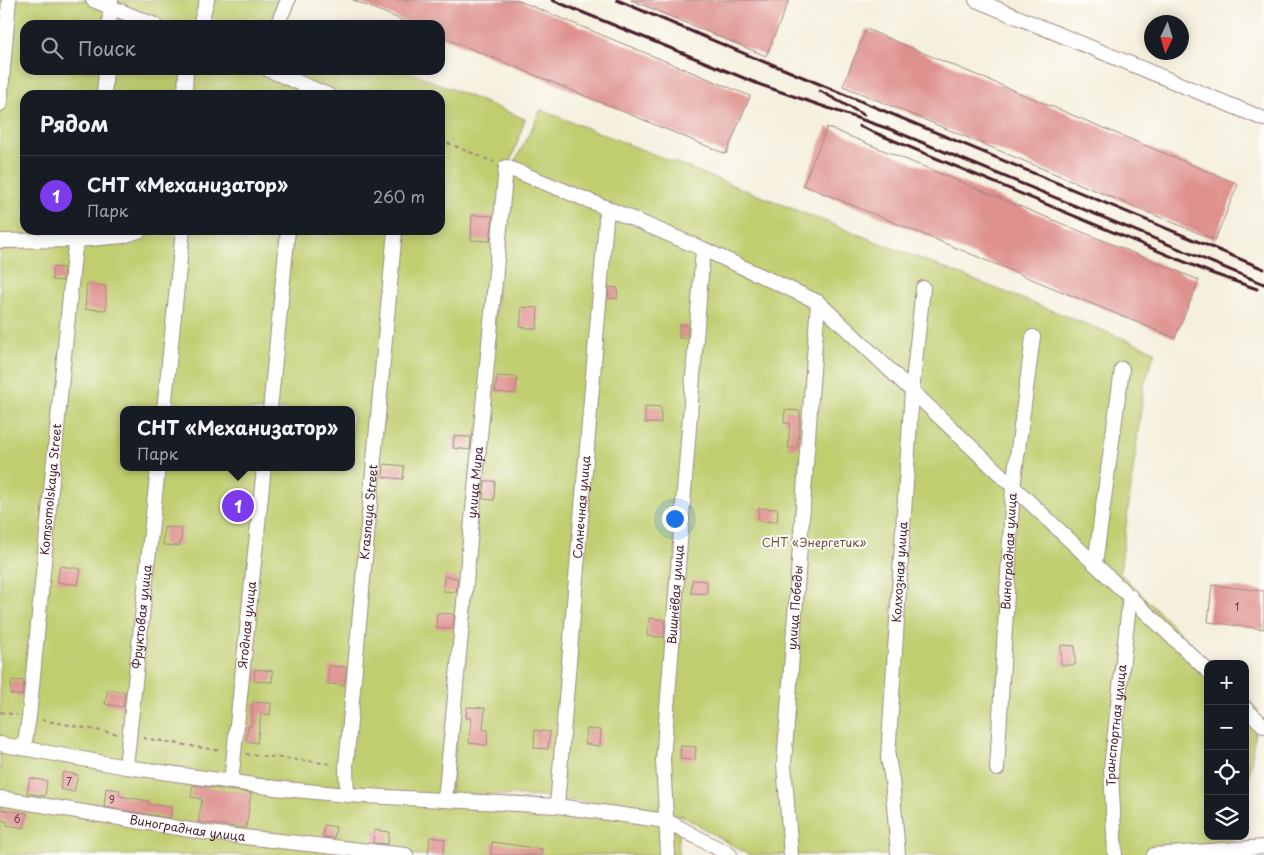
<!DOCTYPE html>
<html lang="ru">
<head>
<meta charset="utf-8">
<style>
	:root { --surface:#171b24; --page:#242831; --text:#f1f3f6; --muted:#9ea1a6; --line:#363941; --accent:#7c3aed }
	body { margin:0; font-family:"Playpen Sans",sans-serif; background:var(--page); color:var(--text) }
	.controls { position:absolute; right:15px; bottom:15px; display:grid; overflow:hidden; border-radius:10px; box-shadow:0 2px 12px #0003 }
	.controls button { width:45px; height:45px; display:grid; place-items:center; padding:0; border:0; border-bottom:1px solid var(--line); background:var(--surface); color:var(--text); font:25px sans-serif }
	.compass { position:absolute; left:1144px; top:15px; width:45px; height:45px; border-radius:50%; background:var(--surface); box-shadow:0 2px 12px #0003; rotate:184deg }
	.you { position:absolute; left:674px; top:518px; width:18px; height:18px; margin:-12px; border:4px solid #fff; border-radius:50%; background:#1a73e8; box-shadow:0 0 0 8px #1a73e833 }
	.badge { display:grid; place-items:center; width:32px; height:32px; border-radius:50%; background:var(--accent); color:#fff; font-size:16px; font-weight:700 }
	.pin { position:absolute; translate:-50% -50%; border:2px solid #fff; box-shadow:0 1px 5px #0006 }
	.popup { position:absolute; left:120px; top:406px; width:235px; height:65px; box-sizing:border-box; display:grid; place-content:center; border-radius:10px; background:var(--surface); filter:drop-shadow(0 1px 4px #0005); font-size:16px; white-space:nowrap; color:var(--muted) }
	.popup b { font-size:19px; color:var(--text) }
	.popup::after { content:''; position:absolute; left:50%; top:100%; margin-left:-10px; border:10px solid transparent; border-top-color:var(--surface) }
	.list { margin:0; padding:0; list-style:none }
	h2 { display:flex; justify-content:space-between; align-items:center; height:65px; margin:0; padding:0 20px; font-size:21px }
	h2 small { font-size:16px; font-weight:400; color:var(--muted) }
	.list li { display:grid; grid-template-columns:32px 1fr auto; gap:15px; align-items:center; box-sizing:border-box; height:80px; padding:0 20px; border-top:1px solid var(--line) }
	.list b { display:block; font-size:19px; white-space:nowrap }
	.list p { margin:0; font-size:16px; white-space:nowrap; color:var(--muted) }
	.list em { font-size:16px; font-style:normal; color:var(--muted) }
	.icon { flex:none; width:28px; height:28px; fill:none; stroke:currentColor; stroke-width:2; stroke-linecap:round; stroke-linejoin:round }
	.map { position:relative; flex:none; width:1264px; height:855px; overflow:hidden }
	.search { position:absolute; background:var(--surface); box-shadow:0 2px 12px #0003; left:20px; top:20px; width:425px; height:55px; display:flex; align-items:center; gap:12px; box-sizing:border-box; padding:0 18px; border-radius:15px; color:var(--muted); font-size:19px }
	.panel { position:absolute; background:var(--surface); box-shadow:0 2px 12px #0003; left:20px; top:90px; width:425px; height:145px; border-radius:15px }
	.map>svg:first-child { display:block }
	.green { fill:#c0ce70; stroke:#85764e; fill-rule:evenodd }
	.building { fill:#de918e }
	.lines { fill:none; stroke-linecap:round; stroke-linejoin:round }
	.minor-casing { stroke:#a08884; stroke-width:16 }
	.path { stroke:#a08884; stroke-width:2; stroke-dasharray:4 4; stroke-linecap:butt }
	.minor { stroke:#fff; stroke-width:14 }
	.rail { stroke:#4a1f2b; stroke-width:3 }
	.labels { text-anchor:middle; stroke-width:4; stroke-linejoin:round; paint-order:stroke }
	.number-label { font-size:10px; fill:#6f3c44 }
	.street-label { font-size:12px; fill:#4a1f2b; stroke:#fdfcf7 }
	.park-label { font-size:12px; fill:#6d5440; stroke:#fdfcf7 }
</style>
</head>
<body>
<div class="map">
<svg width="1264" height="855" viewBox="0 0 1264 855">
	<rect width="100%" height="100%" fill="#fdfcf7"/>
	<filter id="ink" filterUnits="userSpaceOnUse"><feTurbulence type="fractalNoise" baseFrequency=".02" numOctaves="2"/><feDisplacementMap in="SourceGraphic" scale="10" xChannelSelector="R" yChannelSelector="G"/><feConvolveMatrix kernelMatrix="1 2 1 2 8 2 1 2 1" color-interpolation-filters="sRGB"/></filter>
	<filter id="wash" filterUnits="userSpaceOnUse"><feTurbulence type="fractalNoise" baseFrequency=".0096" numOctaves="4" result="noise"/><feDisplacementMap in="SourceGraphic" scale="20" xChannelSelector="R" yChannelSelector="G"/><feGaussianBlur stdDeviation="1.12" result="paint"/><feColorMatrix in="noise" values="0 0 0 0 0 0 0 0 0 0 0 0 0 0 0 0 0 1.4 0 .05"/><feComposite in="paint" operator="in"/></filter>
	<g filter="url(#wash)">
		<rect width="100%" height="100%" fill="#f5f0de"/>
		<g class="green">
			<path d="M0,0H291L282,19L296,25H25V70H405L525,119L507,173L449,795L555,804L547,797L451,793L509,173L541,110L1155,351L1144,385L1120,573L1211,664H1208V836H1242L1241,838L1153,855H749L682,816L671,814V818L680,819L678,855H0ZM25,95H440V230H25ZM124,410H352V467H124ZM561,799L661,813L665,819L559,802Z"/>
			<polygon points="1245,697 1258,710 1245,808"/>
		</g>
		<g id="blocks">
			<g class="building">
				<polygon points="353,0 517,0 750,96 726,154 440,36 440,25 414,25"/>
				<polygon points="631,0 789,0 766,56"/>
				<polygon points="866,29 1238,184 1215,240 843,86"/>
				<polygon points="827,127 1199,280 1175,338 803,185"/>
				<polygon points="472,215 493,216 490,241 471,240"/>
				<polygon points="53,267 64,268 63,281 52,280"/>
				<polygon points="87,284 106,286 106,310 85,309"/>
				<polygon points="609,287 618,288 617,299 608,298"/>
				<polygon points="522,307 538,308 537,329 520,327"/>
				<polygon points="679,325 688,325 687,338 679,338"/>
				<polygon points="497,376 517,377 516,394 495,392"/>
				<polygon points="645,406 661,407 661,423 645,423"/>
				<polygon points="785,410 800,411 798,448 788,448 790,423 784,423"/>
				<polygon points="454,436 471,437 470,450 453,448"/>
				<polygon points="384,464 404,466 403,479 383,477"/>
				<polygon points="485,481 495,481 494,500 483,499"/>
				<polygon points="759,508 778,509 777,522 758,521"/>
				<polygon points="164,527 182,528 180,546 163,545"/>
				<polygon points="60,566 81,569 78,585 57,582"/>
				<polygon points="444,576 458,578 456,592 443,591"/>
				<polygon points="692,580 707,581 707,594 691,593"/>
				<polygon points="1212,585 1264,591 1264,629 1208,622"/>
				<polygon points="437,613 454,614 453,629 436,628"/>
				<polygon points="649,618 665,620 664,637 647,636"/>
				<polygon points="1061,645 1075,646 1075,665 1061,665"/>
				<polygon points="329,666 346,667 345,685 328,684"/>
				<polygon points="255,669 273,671 272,682 254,681"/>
				<polygon points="12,680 24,681 22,696 10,694"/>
				<polygon points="108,689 125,692 123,707 105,704"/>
				<polygon points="253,702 271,703 270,715 261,714 257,743 246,741 248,726 251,726"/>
				<polygon points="467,707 485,708 483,730 488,730 487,745 469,743 471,718 466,718"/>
				<polygon points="587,729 601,730 600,746 585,744"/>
				<polygon points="535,730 550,732 548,749 534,748"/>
				<polygon points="681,746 696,747 695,760 680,759"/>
				<polygon points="63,772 78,775 74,792 60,789"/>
				<polygon points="30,778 47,781 45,796 27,793"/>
				<polygon points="193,785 251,793 246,828 198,822 202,799 191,797"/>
				<polygon points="106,788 120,790 119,796 149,801 148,804 172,807 170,818 104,807"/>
				<polygon points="0,809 27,813 24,828 7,825 7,821 0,820"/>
				<polygon points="324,825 336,827 334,838 323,837"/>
				<polygon points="374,830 389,832 388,844 373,843"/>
				<polygon points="430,837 445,839 443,855 428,855"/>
				<polygon points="492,842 542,849 542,855 491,855"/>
			</g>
		</g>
	</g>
	<g filter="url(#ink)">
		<use href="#blocks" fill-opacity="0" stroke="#a08884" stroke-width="1"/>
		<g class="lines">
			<g class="minor-casing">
				<g id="minor">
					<polyline points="93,0 155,25"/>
					<polyline points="976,0 1264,119"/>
					<polyline points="109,25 111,0"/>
					<polyline points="200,25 207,0"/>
					<polyline points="277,25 288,0"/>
					<polyline points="269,70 328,95"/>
					<polyline points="104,95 106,70"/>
					<polyline points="185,95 186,70"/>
					<polyline points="0,104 9,0"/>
					<polyline points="0,241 78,240 123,236 141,230"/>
					<polyline points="164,410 183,230"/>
					<polyline points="270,410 288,230"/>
					<polyline points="1095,564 1122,369"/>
					<polyline points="1245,708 1264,726"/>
					<polyline points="0,744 126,767 275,788 347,795 557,806 667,821 730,855"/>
					<path id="s1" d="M24,748L29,717L74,254L80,230"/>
					<path id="s2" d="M126,767L158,467"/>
					<path id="s3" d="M997,769L1013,487L1033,337"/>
					<path id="s4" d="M231,782L264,467"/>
					<path id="s5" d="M347,795L346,766L395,230"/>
					<path id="s6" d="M0,798L208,833L406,855"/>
					<path id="s7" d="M445,800L506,167L607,208L703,249L818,302L1208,671"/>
					<path id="s8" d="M557,806L607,208"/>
					<path id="s9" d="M668,855L663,760L703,249"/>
					<path id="s10" d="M791,855L784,764L818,302"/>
					<path id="s11" d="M898,855L892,780L888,757L912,391L923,288"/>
					<path id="s12" d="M1115,855L1111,768L1130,596"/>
					<polyline points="1154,855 1264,847"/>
				</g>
			</g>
			<g class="path">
				<polyline points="440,140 494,162"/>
				<polyline points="0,712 17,715"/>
				<polyline points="42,720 118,734"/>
				<polyline points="143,738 222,751"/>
				<polyline points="246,754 333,764"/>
			</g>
			<use href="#minor" class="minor"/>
			<g class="rail">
				<polyline points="552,0 761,85 892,130 1264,284"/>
				<polyline points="617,0 774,66"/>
				<polyline points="769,63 1264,269"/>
				<polyline points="820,91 864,115"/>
				<polyline points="859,126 1211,273 1257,289"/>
			</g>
		</g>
	</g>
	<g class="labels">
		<g class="number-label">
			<text x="1237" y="611">1</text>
			<text x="69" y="786">7</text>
			<text x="112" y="804">9</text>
			<text x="17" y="823">6</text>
		</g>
		<g class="street-label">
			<text dy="4" stroke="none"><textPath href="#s7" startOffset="319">улица Мира</textPath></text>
			<text dy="4" stroke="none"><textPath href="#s1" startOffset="260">Komsomolskaya Street</textPath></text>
			<text dy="4" stroke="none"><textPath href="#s8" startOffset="300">Солнечная улица</textPath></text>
			<text dy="4" stroke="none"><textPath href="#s5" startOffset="284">Krasnaya Street</textPath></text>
			<text dy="4" stroke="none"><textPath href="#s3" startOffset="218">Виноградная улица</textPath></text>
			<text dy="4" stroke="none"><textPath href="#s11" startOffset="284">Колхозная улица</textPath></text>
			<text dy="4" stroke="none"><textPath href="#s9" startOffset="261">Вишнёвая улица</textPath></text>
			<text dy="4" stroke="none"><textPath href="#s10" startOffset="248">улица Победы</textPath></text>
			<text dy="4" stroke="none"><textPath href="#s2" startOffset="151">Фруктовая улица</textPath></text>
			<text dy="4" stroke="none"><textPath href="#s4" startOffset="158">Ягодная улица</textPath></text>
			<text dy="4" stroke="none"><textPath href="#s12" startOffset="130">Транспортная улица</textPath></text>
			<text dy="4" stroke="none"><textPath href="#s6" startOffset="190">Виноградная улица</textPath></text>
		</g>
		<g class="park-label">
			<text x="814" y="547">СНТ «Энергетик»</text>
		</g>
	</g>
</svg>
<div class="controls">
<button>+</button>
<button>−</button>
<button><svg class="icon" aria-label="locate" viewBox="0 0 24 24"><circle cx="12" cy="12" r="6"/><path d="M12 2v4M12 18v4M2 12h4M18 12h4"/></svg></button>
<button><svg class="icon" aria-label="layers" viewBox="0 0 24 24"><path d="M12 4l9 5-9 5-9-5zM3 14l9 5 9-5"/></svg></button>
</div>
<svg class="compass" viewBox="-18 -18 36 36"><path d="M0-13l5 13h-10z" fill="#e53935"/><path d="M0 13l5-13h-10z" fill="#9ea1a6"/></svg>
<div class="you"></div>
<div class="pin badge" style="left:238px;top:506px">1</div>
<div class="popup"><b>СНТ «Механизатор»</b>Парк</div>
<div class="search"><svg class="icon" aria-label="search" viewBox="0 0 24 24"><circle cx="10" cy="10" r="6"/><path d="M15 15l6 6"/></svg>Поиск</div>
<section class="panel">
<h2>Рядом<small></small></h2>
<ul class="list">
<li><span class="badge">1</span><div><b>СНТ «Механизатор»</b><p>Парк</p></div><em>260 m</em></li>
</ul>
</section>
</div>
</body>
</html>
